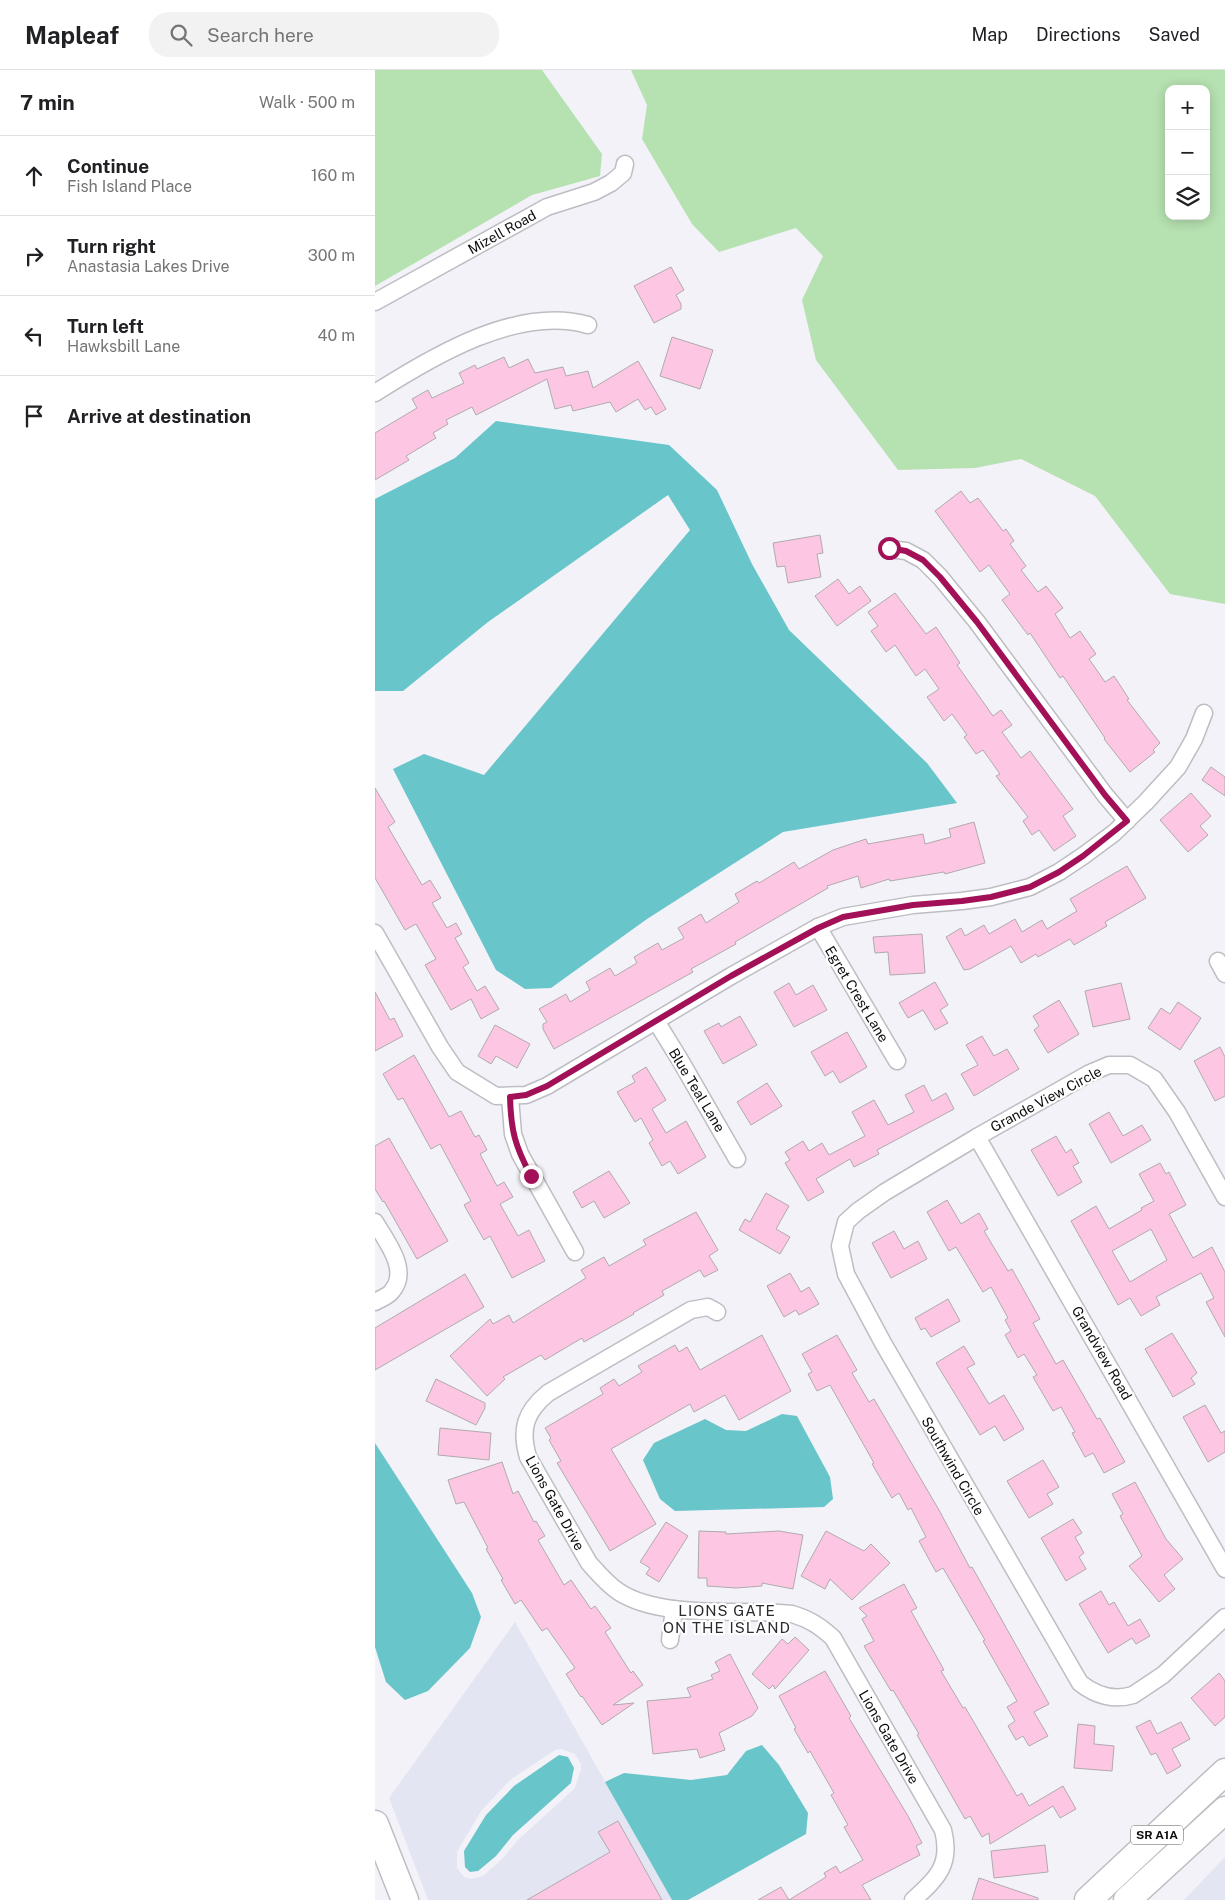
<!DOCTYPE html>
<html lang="en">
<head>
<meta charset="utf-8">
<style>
	:root { --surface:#fff; --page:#f2f2f2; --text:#202124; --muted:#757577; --line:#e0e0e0 }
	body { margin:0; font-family:"Public Sans",sans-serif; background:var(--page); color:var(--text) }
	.controls { position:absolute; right:15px; top:15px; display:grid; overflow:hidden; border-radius:10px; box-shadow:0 2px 12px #0003 }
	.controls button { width:45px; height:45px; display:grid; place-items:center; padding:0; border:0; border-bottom:1px solid var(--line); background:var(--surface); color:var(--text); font:25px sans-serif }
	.stop { position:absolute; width:15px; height:15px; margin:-11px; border:4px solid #a21157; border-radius:50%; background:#fff }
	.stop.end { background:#a21157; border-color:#fff; box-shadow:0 1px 5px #0008 }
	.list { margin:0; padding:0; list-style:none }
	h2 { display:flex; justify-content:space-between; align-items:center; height:65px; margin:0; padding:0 20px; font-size:21px }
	h2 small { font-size:16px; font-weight:400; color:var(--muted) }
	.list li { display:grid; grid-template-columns:32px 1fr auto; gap:15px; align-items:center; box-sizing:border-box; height:80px; padding:0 20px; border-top:1px solid var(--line) }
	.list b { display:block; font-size:19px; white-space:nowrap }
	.list p { margin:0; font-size:16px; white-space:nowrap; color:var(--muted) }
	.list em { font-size:16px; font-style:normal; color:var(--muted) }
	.icon { flex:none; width:28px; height:28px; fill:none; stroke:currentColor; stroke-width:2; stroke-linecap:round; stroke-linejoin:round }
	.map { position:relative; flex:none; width:850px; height:1830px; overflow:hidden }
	header { display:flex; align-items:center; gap:30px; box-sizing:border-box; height:70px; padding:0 25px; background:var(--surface); border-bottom:1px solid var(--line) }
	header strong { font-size:24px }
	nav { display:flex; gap:28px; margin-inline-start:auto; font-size:18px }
	.search { width:350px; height:45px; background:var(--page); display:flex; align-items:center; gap:12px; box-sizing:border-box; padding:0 18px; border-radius:20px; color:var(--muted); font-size:19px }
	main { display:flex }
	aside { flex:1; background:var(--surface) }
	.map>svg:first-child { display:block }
	.built { fill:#e4e5f2; fill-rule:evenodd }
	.green { fill:#b6e1b1; fill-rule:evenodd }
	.water { fill:#68c5ca }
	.building { fill:#fdc7e4; stroke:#b0aaad; fill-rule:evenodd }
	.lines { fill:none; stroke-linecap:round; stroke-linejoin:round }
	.minor-casing { stroke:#bdbec3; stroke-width:19 }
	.primary-casing { stroke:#bdbec3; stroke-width:29 }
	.minor { stroke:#fff; stroke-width:16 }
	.primary { stroke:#fff; stroke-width:26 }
	.route { stroke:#a21157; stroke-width:6 }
	.labels { text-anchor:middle; stroke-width:4.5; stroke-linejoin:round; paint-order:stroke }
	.shield { fill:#fff; stroke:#565657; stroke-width:1 }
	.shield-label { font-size:12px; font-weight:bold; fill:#0d0d0f }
	.street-label { font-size:14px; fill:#0d0d0f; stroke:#fff }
	.neighbourhood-label { font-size:15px; letter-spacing:1px; fill:#2a2a2f; stroke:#fff }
</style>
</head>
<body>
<header>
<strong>Mapleaf</strong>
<div class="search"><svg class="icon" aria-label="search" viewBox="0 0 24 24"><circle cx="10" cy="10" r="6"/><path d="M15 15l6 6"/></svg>Search here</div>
<nav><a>Map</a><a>Directions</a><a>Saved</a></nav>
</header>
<main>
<aside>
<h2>7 min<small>Walk · 500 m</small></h2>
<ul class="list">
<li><svg class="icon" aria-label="ahead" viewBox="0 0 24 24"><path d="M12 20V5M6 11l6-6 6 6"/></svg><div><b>Continue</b><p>Fish Island Place</p></div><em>160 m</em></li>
<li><svg class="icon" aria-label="right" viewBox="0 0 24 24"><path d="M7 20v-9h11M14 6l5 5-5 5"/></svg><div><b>Turn right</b><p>Anastasia Lakes Drive</p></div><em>300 m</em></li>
<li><svg class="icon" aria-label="left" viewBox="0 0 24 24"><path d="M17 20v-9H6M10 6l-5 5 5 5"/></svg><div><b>Turn left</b><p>Hawksbill Lane</p></div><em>40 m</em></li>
<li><svg class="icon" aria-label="arrive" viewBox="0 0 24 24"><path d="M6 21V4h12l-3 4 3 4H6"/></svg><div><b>Arrive at destination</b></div></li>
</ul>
</aside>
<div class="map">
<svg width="850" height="1830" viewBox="0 0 850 1830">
	<rect width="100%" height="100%" fill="#f2f2f8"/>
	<g class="built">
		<path d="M140,1552L297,1830H53L14,1728ZM186,1679L200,1684L206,1694V1699L200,1718L143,1770L126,1790L108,1806L95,1809L89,1807L82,1798V1782L106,1741L135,1710L180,1680Z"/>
		<polygon points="850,1787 850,1830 809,1830"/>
	</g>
	<g class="green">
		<polygon points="0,0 167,0 227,84 225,106 157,125 0,216"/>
		<path d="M256,0H850V534L795,524L720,426L646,389L600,398L523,400L441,290L427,230L448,186L421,158L344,182L317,154L267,69L272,35ZM794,19H831V146H794Z"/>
	</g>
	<g class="water">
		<polygon points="121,351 294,375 342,420 377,494 414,560 552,693 582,733 408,762 272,849 176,918 150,919 121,900 18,699 49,684 109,705 315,460 293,425 113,552 28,621 0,621 0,429 80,388"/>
		<polygon points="407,1344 422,1346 455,1407 458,1429 449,1437 300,1441 285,1429 268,1390 279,1373 330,1349 351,1360 371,1361"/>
		<polygon points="0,1373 97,1523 106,1547 95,1578 53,1621 30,1630 11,1612 0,1577"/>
		<polygon points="387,1675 404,1695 433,1743 431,1764 313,1830 297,1830 230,1712 249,1703 316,1710 352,1705 371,1681"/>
		<polygon points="184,1685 193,1687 199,1698 196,1713 138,1765 121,1786 103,1801 95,1802 90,1797 89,1781 111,1745 139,1716"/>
	</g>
	<g class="building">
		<polygon points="296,197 309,220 301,225 306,234 306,239 279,253 259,216"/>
		<polygon points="297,267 338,280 325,319 285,306"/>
		<polygon points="129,287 134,298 153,289 160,303 188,297 191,306 213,301 218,318 263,291 291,339 281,345 276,337 270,340 263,329 241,342 235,332 198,341 196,335 180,339 172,309 101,345 97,337 71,350 73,354 58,363 61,368 31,386 34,390 0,410 0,363 42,338 37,329 53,320 57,328 89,313 84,303 100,295 102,299"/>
		<polygon points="586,421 595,433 603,428 628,461 631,459 639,471 635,474 651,496 646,500 663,522 671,516 688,538 680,544 695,568 705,561 721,584 714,589 730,612 739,606 754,629 752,630 785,673 778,680 780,682 755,702 729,669 730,668 688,606 685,608 655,563 653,565 627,530 635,524 614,495 605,502 560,441"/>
		<polygon points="445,465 448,483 442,484 446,507 413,513 410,496 402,497 398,473"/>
		<polygon points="463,509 474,524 485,516 496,531 462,556 440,526"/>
		<polygon points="520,523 551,564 561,557 585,593 582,595 618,646 626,640 637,655 627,662 646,688 655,681 698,739 688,746 701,766 679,781 664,760 657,765 648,751 653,747 621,706 625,704 608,680 601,684 589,667 592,665 577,644 569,651 552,627 564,619 550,599 541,606 520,575 511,582 496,561 503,556 493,542"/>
		<polygon points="836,697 850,707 850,726 827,710"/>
		<polygon points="0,718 20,752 13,757 47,815 55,810 66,828 57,833 72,858 81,853 87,864 80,868 94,893 88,897 102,921 110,916 124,939 106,949 96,929 76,940 50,895 61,889 41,854 30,860 0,808"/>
		<polygon points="816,723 836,746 825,756 833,765 813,782 785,750"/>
		<polygon points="599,752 610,793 570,804 569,802 515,811 514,809 486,818 483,806 452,816 453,818 360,872 361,874 316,899 318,902 179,979 168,959 168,954 172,952 164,939 191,924 195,932 215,920 211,912 235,898 240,906 262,893 259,887 283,873 287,880 309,868 303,858 326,844 331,853 364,832 360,824 382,811 384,813 419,792 424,799 458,780 491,769 493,774 548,764 550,774 576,767 574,759"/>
		<polygon points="752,796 771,828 730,852 732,856 699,875 695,869 663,887 661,884 646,893 636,876 595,899 589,900 571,867 586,858 590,866 609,855 614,864 640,849 647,862 667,850 672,859 702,841 695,829"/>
		<polygon points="547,864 550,903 515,905 513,882 500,883 498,867"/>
		<polygon points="560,912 573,935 565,940 573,953 560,960 548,940 533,948 524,933"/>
		<polygon points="414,913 421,925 438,915 452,940 419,957 399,922"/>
		<polygon points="746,913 755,949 718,957 710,921"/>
		<polygon points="0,922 15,950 19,948 28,966 0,981"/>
		<polygon points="684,930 704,964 673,983 659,960 664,956 658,946"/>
		<polygon points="803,932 826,948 805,980 773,958 786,938 795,944"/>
		<polygon points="365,946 382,975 348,994 329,961 344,953 346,957"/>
		<polygon points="120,955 155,974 142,998 121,986 116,994 103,986"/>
		<polygon points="472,962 492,997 465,1013 458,1001 450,1006 436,982"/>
		<polygon points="607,966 619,986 632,979 644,999 599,1026 586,1004 603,995 591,975"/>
		<polygon points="845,977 850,987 850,1026 840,1031 819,991"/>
		<polygon points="39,985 74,1047 86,1041 100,1067 104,1065 112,1080 105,1084 122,1116 129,1112 138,1127 125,1134 143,1166 154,1160 170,1191 137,1208 115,1166 109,1170 89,1135 96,1131 65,1074 56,1079 28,1028 23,1030 8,1004"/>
		<polygon points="271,997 291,1030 277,1039 291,1063 311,1051 331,1087 303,1104 295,1091 287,1096 274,1073 278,1070 266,1048 260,1052 242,1022 260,1012 257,1006"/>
		<polygon points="392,1013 407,1036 376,1055 362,1032"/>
		<polygon points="549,1015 557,1031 571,1023 579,1039 502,1080 504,1084 479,1097 475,1089 441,1109 449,1122 433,1131 410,1093 415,1090 410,1082 428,1071 434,1081 447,1073 454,1085 490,1066 477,1042 499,1030 513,1055 539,1042 530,1025"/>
		<polygon points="734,1042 748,1066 767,1055 776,1070 736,1093 714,1054"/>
		<polygon points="681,1066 691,1083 696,1079 704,1093 698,1096 707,1112 683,1126 656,1080"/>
		<polygon points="14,1068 73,1171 42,1189 9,1131 8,1132 0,1119 0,1076"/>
		<path d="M785,1093L791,1104L794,1102L811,1135L794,1144L818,1188L837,1177L850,1202V1267L831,1232L839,1228L826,1203L781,1227L785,1235L766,1246L755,1228L743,1235L696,1151L721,1136L734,1159L767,1140L766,1138L779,1131L764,1104ZM776,1159L792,1190L755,1212L737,1181Z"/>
		<polygon points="234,1101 255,1133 229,1148 219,1131 207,1138 198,1122"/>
		<polygon points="391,1123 414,1136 401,1159 415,1167 405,1184 364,1160 370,1149 375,1152"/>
		<polygon points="572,1130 586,1154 604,1143 613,1159 609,1161 633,1201 637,1199 665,1249 658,1253 681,1294 688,1290 722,1349 725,1348 750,1392 729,1403 718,1383 710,1387 697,1363 700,1362 686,1337 678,1341 658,1307 662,1305 649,1284 643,1288 630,1265 636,1261 630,1250 633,1248 616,1217 608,1222 581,1177 574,1181 552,1142"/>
		<polygon points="321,1142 343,1180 334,1186 343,1200 329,1207 325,1200 287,1221 289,1225 258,1243 259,1244 209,1272 207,1268 170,1290 166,1285 128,1307 130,1309 112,1326 75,1286 115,1249 118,1254 134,1245 138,1253 211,1208 206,1200 229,1187 234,1196 271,1175 268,1170"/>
		<polygon points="519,1161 529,1179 543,1171 552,1189 516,1208 497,1173"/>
		<polygon points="415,1203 426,1222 434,1217 444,1234 424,1245 421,1240 409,1247 392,1216"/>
		<polygon points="90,1204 109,1237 0,1300 0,1258"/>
		<polygon points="573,1229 585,1251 556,1267 550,1258 546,1260 540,1248"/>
		<polygon points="797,1263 822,1303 816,1308 820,1314 798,1327 770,1279"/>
		<polygon points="387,1265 416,1321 364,1350 350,1325 319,1342 315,1334 236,1379 281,1454 235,1481 182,1393 186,1391 174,1370 176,1368 170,1358 228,1324 225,1318 239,1309 244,1316 267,1302 263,1296 300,1275 304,1282 312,1277 325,1300"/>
		<polygon points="462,1265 482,1300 477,1303 494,1332 499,1329 564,1440 595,1498 597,1497 601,1504 674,1634 659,1642 673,1666 654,1676 648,1666 641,1670 633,1656 640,1651 632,1637 642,1631 608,1571 610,1570 568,1498 561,1502 544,1471 551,1467 536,1438 533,1440 524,1423 517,1428 497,1394 499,1393 455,1315 442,1321 433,1304 437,1302 427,1284"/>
		<polygon points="589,1276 600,1294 592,1298 614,1334 629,1325 649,1359 629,1371 620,1356 605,1365 561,1293"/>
		<polygon points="61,1309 110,1333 110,1338 101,1355 51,1331"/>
		<polygon points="830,1335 846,1363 850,1361 850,1382 833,1392 808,1347"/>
		<polygon points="65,1358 116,1363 114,1390 63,1385"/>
		<polygon points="668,1390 684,1417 672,1424 678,1434 654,1448 632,1411"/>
		<polygon points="127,1392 138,1424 143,1421 159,1452 161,1451 170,1466 163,1470 189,1515 196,1510 216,1539 220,1536 236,1558 230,1562 256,1603 258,1601 268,1615 238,1635 259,1633 227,1655 207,1626 206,1627 191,1604 200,1598 172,1558 167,1561 146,1530 140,1534 126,1510 128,1509 111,1479 113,1478 89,1432 81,1434 73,1410"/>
		<polygon points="760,1412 791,1469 808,1489 789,1505 800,1519 784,1532 754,1496 767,1486 745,1446 748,1444 737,1424"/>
		<polygon points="698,1449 707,1463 700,1467 709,1483 704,1487 711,1499 691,1511 666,1468"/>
		<polygon points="291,1452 313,1466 284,1512 271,1504 275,1498 265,1492"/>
		<polygon points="324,1461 351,1462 351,1464 404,1461 428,1465 418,1519 387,1513 387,1516 361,1518 332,1516 332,1508 323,1508"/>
		<polygon points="451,1461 489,1481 496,1474 515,1493 477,1530 455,1509 450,1519 426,1506"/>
		<polygon points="529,1514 542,1538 536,1541 569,1600 566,1601 588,1638 590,1637 642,1726 647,1723 654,1736 688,1716 701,1739 685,1748 678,1736 615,1774 614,1763 607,1767 595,1746 590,1749 542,1665 544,1664 518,1620 516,1621 489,1576 499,1571 487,1549 492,1546 484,1538"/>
		<polygon points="726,1521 734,1535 739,1532 753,1556 765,1549 775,1566 761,1574 757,1568 733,1583 704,1534"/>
		<polygon points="420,1567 434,1580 400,1619 398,1615 394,1619 377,1604 407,1569 413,1574"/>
		<polygon points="355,1584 383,1638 377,1646 344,1663 350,1680 325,1688 322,1679 278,1684 272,1631 316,1627 312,1618 338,1609 336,1605 345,1601 340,1592"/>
		<polygon points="450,1601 476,1646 474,1648 533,1746 547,1773 541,1776 545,1785 487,1815 496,1830 383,1830 406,1817 414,1830 451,1807 449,1803 461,1796 465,1803 488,1790 469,1757 473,1755 456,1725 459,1723 435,1681 433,1683 419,1659 421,1658 404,1626"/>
		<polygon points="844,1603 850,1611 850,1647 840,1656 816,1628"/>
		<polygon points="775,1650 782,1664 806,1652 815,1669 797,1679 806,1696 792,1704 781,1683 776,1685 761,1657"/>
		<polygon points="703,1654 720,1656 719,1674 739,1676 737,1701 699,1698"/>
		<polygon points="243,1751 287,1830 152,1830 235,1782 223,1762"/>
		<polygon points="670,1775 673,1802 619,1808 616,1781"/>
		<polygon points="604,1808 663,1828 663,1830 597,1830"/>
	</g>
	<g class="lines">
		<g class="minor-casing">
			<g id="minor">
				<polyline points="0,232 172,137 219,122 236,113 248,103 250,94"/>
				<path d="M0,323C58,286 143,235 213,255"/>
				<polyline points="514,479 531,481 548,490 565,507 602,552 730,725 752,751"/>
				<polyline points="443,857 522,991"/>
				<polyline points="0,863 65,977 82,1002 121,1026 151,1025 172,1016 356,906 443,857 468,847 538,835 587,831 616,827 655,817 684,802 708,786 739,763 771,732 803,697 819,669 829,643"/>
				<polyline points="843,891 850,904"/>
				<polyline points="281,951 305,990 362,1089"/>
				<polyline points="135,1027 138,1064 145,1084 200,1182"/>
				<polyline points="602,1067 850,1499"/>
				<path d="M850,1127L802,1042L779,1009L755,995H734L715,1003L602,1067L510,1122L483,1141L471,1152L465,1176L471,1204L508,1273L705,1613C720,1625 739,1631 758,1625L788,1605L850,1547"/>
				<path d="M0,1152C11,1171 35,1200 17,1221C14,1226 5,1229 0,1232"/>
				<path d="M342,1242L333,1237L316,1240L173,1323C150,1342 145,1359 153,1387L214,1493C223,1503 232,1514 244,1522C288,1550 365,1538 417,1544C434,1549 445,1556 458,1568L568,1760C577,1795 562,1808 538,1830"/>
				<polyline points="295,1570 299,1539"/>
			</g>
		</g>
		<g class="primary-casing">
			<g id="primary">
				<polyline points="0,1754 30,1830"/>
				<polyline points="713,1830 850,1702"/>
				<polyline points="752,1830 850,1740"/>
			</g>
		</g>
		<use href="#minor" class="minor"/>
		<use href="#primary" class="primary"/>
	</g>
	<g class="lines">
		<path class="route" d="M156,1106C140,1076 136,1061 135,1027L151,1025L172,1016L356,906L443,858L468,847L538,835L587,831L616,827L655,817L684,802L708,786L752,751L730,725L602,552L565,507L548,490L531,481L514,478"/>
	</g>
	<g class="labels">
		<rect class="shield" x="756" y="1755.5" width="52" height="19" rx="4"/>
		<g class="shield-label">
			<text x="782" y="1769">SR A1A</text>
		</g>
		<g class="street-label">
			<text transform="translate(127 162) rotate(-29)" y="5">Mizell Road</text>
			<text transform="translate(482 924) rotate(59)" y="5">Egret Crest Lane</text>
			<text transform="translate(322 1020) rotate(59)" y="5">Blue Teal Lane</text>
			<text transform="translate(671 1029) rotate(-28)" y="5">Grande View Circle</text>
			<text transform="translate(727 1283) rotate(60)" y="5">Grandview Road</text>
			<text transform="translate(578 1396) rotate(60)" y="5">Southwind Circle</text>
			<text transform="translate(180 1433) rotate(61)" y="5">Lions Gate Drive</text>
			<text transform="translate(514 1667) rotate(60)" y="5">Lions Gate Drive</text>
		</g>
		<g class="neighbourhood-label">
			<text x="352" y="1546">LIONS GATE<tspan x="352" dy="17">ON THE ISLAND</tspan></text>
		</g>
	</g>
</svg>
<div class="controls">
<button>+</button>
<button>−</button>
<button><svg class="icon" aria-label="layers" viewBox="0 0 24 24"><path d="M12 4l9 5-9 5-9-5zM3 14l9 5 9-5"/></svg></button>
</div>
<div class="stop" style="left:514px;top:478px"></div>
<div class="stop end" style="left:156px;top:1106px"></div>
</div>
</main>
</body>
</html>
